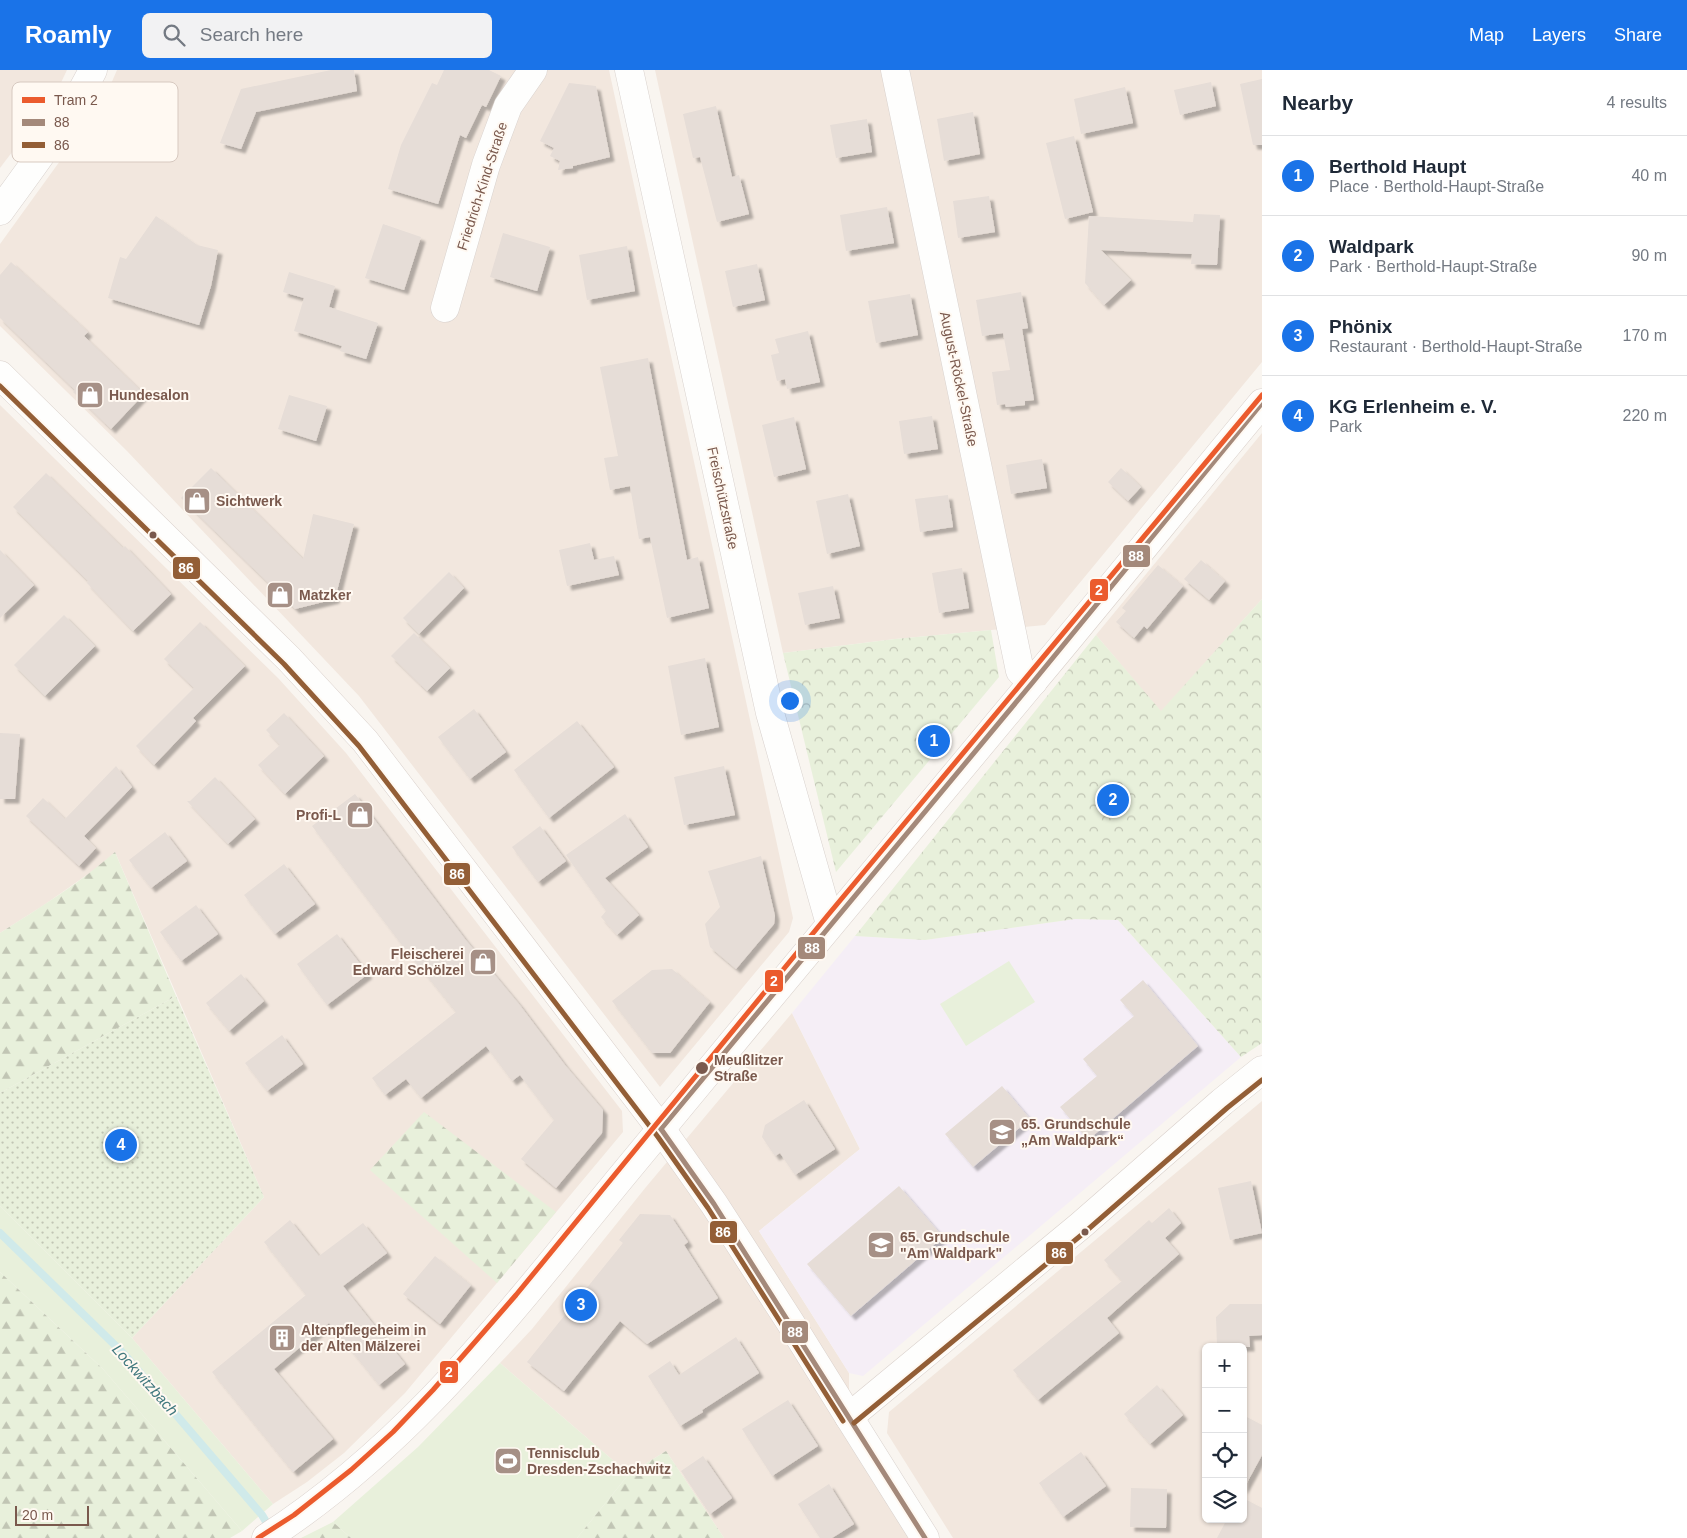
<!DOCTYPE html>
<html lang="en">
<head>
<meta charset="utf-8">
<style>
	:root { --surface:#fff; --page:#f2f2f3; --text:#1f2937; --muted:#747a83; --line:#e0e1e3; --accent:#1a73e8 }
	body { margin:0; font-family:Helvetica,sans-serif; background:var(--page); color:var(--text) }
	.controls { position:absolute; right:15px; bottom:15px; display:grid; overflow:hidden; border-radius:8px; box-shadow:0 1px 4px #0004 }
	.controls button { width:45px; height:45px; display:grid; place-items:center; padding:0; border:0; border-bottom:1px solid var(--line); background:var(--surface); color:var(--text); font:25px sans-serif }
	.scale { position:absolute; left:15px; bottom:12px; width:74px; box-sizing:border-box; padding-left:5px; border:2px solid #7a594d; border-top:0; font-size:14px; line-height:18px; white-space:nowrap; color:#7a594d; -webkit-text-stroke:4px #fff9f2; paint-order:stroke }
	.you { position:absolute; left:789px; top:630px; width:18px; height:18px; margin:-12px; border:4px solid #fff; border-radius:50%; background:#1a73e8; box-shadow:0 0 0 8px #1a73e833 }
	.badge { display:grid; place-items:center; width:32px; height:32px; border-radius:50%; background:var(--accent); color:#fff; font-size:16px; font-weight:700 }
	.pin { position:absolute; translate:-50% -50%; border:2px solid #fff; box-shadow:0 1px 5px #0006 }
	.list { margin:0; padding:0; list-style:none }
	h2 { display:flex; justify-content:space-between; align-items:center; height:65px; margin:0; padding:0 20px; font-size:21px }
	h2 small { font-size:16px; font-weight:400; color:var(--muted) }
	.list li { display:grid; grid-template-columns:32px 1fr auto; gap:15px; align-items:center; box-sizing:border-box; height:80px; padding:0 20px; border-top:1px solid var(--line) }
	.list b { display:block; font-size:19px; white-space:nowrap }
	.list p { margin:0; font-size:16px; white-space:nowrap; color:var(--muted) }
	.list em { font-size:16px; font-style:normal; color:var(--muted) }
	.icon { flex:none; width:28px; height:28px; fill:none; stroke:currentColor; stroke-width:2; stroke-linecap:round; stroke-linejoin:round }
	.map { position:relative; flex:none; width:1262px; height:1468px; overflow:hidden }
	header { display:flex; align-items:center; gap:30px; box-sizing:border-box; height:70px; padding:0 25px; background:var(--accent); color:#fff }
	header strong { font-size:24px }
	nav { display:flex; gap:28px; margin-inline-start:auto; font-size:18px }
	.search { width:350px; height:45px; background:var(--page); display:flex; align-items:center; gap:12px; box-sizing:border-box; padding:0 18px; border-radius:8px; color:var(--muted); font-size:19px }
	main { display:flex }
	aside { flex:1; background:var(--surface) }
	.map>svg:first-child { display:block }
	.residential { fill:#f2e7de; fill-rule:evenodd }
	.education { fill:#f5eef6 }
	.grass { fill:#e8f0db }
	.forest { fill:url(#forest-firs) }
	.park { fill:url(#park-crowns) }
	.garden { fill:url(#garden-dots) }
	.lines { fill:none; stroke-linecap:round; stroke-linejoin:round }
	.stream { stroke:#d0eaea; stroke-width:8 }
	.building { fill:#e6ddd7; filter:url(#shadow) }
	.street-casing { stroke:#d9d2ce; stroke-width:29 }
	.secondary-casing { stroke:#d9d0cb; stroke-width:29 }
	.street { stroke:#fefefd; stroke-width:28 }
	.secondary { stroke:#fefefd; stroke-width:28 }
	.bus-1-casing { stroke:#fff9f2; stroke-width:9 }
	.bus-2-casing { stroke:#fff9f2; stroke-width:9 }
	.bus-1 { stroke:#a4897a; stroke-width:5 }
	.bus-2 { stroke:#935e36; stroke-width:5 }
	.tram-1-casing { stroke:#fff9f2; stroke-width:9 }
	.tram-1 { stroke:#eb5b2d; stroke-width:5 }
	.bus-dot { fill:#7a594d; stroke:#fff9f2; stroke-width:2 }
	.labels { text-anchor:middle; stroke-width:4; stroke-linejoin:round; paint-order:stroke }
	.street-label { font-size:14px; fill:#7a594d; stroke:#fff9f2 }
	.poi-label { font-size:14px; font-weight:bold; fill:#7a594d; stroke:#fff9f2; text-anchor:start }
	.stop-label { font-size:14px; font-weight:bold; fill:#7a594d; stroke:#fff9f2; text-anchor:start }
	.water-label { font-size:15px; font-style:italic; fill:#40787e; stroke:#fff9f2 }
	.key { fill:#fff9f2; stroke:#d7c9c0; stroke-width:1 }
	.key-label { font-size:14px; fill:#7a594d }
	.line-badge { stroke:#fff9f2; stroke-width:2 }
	.badge-label { font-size:14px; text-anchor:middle; font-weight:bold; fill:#fff }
</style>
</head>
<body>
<header>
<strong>Roamly</strong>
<div class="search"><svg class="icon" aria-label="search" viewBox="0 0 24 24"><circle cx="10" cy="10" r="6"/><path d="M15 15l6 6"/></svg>Search here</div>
<nav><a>Map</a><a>Layers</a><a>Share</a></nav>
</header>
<main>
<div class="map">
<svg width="1262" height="1468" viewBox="0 0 1262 1468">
	<defs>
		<pattern id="forest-firs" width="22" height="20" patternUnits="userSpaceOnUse" patternTransform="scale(1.25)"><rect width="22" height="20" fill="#e8f0db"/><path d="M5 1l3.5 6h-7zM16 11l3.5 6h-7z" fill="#c1c5b4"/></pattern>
		<pattern id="park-crowns" width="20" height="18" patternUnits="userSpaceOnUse" patternTransform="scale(1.25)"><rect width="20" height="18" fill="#e8f0db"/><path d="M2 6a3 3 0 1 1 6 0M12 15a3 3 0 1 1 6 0" fill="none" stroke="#c1c5b4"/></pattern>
		<pattern id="garden-dots" width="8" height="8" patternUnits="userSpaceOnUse" patternTransform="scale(1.25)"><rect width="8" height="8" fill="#e8f0db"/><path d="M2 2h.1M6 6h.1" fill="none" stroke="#c1c5b4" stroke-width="1.8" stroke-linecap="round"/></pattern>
		<filter id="shadow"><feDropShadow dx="4.5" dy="4.5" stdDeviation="1" flood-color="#0004"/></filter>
	</defs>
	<rect width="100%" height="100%" fill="#f9f5f0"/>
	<g class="residential">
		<polygon points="0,0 67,0 55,25 0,98"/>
		<polygon points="117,0 609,0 793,848 789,862 660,1017 359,626 127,381 0,256 0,174 104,30"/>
		<polygon points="655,0 1262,0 1262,292 1045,555 895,569 783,583"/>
		<polygon points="0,335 278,608 346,683 622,1041 623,1062 405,1323 344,1383 307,1412 273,1434 132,1268 264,1127 115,782 101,795 44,835 0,863"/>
		<polygon points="1262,363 1262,529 1161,642 1096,565"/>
		<polygon points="792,943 860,1079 759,1161 849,1303 849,1347 925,1468 724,1468 666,1381 629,1404 500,1293 532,1259 646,1117"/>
		<path d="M1262,1031V1468H953L887,1363L889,1342ZM1206,1277H1243V1449H1206Z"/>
	</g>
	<polygon class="education" points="1075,849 1118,850 1241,987 863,1306 849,1303 759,1161 860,1079 792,943 855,866 925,870"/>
	<g class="grass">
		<polygon points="1009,891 1035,932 966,976 940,934"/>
		<polygon points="0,1136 132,1268 273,1434 242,1461 103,1299 0,1202"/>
		<polygon points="500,1293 629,1404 577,1468 351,1468 333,1452 418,1377"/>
	</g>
	<g class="forest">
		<path d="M115,782L176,926L0,1023V863C39,838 80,813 115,782Z"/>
		<polygon points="424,1042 556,1142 497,1213 370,1100"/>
		<polygon points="0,1202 103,1299 242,1461 230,1468 0,1468"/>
		<polygon points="666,1381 724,1468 577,1468 629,1404"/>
		<polygon points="333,1452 351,1468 301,1468"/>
	</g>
	<g class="park">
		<polygon points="1262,529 1262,973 1241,987 1118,850 1075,849 925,870 855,866 1096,565 1161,641"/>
		<polygon points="991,560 999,607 836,802 783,583 895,569"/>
	</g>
	<polygon class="garden" points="176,926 264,1127 132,1268 0,1136 0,1023"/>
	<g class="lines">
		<polyline class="stream" points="0,1163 124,1284 262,1445 271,1460"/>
	</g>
	<g class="building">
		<polygon points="331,0 354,0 357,21 256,42 241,79 220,73 241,19"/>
		<polygon points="444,0 489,0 501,6 486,37 482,35 466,68 460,65 438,134 388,119 401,75 432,13 437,15"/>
		<polygon points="1262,9 1262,75 1253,75 1240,14"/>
		<polygon points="1211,12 1216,36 1180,45 1174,20"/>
		<polygon points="569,13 596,16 610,87 573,96 573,98 558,100 560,91 550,86 554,78 540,71"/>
		<polygon points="1125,17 1133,53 1081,64 1074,29"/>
		<polygon points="716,36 732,107 739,105 749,144 717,152 700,87 693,88 683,44"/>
		<polygon points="973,42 980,84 944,91 937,49"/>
		<polygon points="867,49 872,82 836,88 830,55"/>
		<polygon points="1074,66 1093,142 1065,149 1046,73"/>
		<polygon points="989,126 995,162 958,168 953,131"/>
		<polygon points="887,137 894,173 846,181 840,145"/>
		<polygon points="1194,144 1220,145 1217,195 1191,194 1192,184 1101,180 1131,210 1104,235 1085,213 1089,146 1193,152"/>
		<polygon points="156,146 197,175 218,180 211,216 199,255 108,228 120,187 126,189"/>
		<polygon points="383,154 421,167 404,220 365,208"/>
		<polygon points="503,163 550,177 537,221 490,207"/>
		<polygon points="627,176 635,221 587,230 579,185"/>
		<polygon points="11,192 88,262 84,266 144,324 111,359 73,322 75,320 0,248 0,205"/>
		<polygon points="757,194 765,230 733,237 725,201"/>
		<polygon points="289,202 335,216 329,237 378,253 366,289 340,281 342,276 294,261 304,228 283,222"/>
		<polygon points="1021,222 1028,258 1022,259 1034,330 1025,331 1025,335 1006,337 1005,334 997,335 992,302 1010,300 1003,263 982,266 976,230"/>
		<polygon points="910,224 918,265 876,273 868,231"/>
		<polygon points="808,261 820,312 787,319 785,309 777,311 771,285 779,283 775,269"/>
		<polygon points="648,288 687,490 698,487 709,538 667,548 650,467 639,469 630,416 610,420 604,388 618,386 600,297"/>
		<polygon points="289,325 327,336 316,371 278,359"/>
		<polygon points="932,346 938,379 904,384 899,351"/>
		<polygon points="794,347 806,399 774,407 762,355"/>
		<polygon points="1042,389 1047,418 1011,424 1006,395"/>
		<polygon points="211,398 303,489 313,444 354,454 335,529 295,539 181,428"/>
		<polygon points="1121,398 1141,417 1128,431 1108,412"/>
		<polygon points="46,403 123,478 125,476 171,524 133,561 87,513 88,511 13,437"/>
		<polygon points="848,424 860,476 827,484 816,431"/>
		<polygon points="948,425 953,457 920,462 915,429"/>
		<polygon points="590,473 594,490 614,486 619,505 567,516 559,480"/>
		<polygon points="0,480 34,515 0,548"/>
		<polygon points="1201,490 1225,511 1209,530 1184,509"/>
		<polygon points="1158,495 1183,516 1147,559 1144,556 1134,568 1116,552 1126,541 1122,538"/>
		<polygon points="962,498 969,538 939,543 932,503"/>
		<polygon points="449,502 464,518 419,564 403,548"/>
		<polygon points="833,516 840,548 805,555 798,523"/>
		<polygon points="64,545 95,576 45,626 14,595"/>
		<polygon points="200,552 245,596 193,648 196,651 154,695 136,676 194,618 164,589"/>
		<polygon points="414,563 450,598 427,621 391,586"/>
		<polygon points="705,588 719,657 681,665 668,596"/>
		<polygon points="474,639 506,682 470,709 438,667"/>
		<polygon points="284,643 324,686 285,724 258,695 280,675 266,660"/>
		<polygon points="577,651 614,697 549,748 514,700"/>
		<polygon points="0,663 20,664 15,729 0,729"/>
		<polygon points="116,696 132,717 84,766 96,778 79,796 26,746 43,728 65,749"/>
		<polygon points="724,696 735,745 684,755 674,707"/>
		<polygon points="215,707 255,749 228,774 187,731 190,731"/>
		<polygon points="355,724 465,869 519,934 565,995 603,1040 602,1063 556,1118 521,1089 554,1050 520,1005 512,1011 486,976 421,1028 406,1009 385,1025 372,1008 456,942 402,875 312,756"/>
		<polygon points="625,744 648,777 605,808 639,845 617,865 601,847 606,841 566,785"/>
		<polygon points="540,756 566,791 538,812 512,777"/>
		<polygon points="165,762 187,791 151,818 129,790"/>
		<polygon points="761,786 775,846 774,854 736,899 710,877 705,854 720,837 708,801"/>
		<polygon points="284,794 315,834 275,864 244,825"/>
		<polygon points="196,835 218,864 181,891 160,862"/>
		<polygon points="337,864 368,904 327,935 297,894"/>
		<polygon points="672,899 710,932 670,983 652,983 612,931 652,900"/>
		<polygon points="241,904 264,931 229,961 206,933"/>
		<polygon points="1143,910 1198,976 1088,1070 1060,1037 1097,1006 1083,989 1134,946 1120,930"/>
		<polygon points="282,965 303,994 267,1021 245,993"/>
		<polygon points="1002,1016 1030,1049 973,1097 945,1064"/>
		<polygon points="804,1030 835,1079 795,1105 780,1083 775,1086 762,1067 765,1055"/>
		<polygon points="1251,1111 1262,1163 1230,1170 1218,1118"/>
		<polygon points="899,1116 943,1167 851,1246 807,1194"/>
		<polygon points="1169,1138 1181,1153 1165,1168 1179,1184 1107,1248 1119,1263 1038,1330 1013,1300 1122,1211 1104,1190 1149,1150 1152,1153"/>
		<polygon points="640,1144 670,1145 688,1172 684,1175 718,1228 647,1274 620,1251 564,1321 527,1292 623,1173 619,1170"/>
		<polygon points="290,1150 319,1186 363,1153 387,1183 343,1216 405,1294 379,1315 329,1253 274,1299 333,1369 293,1402 212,1302 306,1225 264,1172"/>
		<polygon points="435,1186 471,1215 440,1254 403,1224"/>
		<polygon points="1230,1234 1262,1234 1262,1265 1249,1266 1250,1277 1217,1277 1216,1247"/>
		<polygon points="736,1267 759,1303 702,1340 703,1342 680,1356 648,1306 670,1291 679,1305"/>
		<polygon points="1157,1315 1183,1345 1150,1374 1124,1344"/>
		<polygon points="788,1330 818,1376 772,1406 742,1359"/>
		<polygon points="1243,1345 1262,1355 1262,1385 1243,1420"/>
		<polygon points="1081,1382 1106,1416 1063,1447 1039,1413"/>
		<polygon points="703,1386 732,1428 710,1444 681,1401"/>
		<polygon points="829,1414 854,1454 832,1468 820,1468 798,1434"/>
		<polygon points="1131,1418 1167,1419 1166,1458 1130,1457"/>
		<polygon points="1243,1428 1262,1438 1262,1468 1217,1468 1227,1449 1243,1449"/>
	</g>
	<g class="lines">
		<g class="street-casing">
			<g id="street">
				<polyline points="629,0 770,643 830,854"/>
				<polyline points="895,0 1020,601 1033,612"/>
				<path d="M0,141C34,94 67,52 93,0"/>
				<polyline points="445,238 486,95 508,36 533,0"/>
				<polyline points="849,1347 925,1468"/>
			</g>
		</g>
		<g class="secondary-casing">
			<g id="secondary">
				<polyline points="0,305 289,589 365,671 664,1063 714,1134 790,1252 849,1347 1080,1156 1222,1032 1262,1000"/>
				<path d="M266,1468C390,1388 482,1279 574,1165C617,1112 660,1060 704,1007C812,876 921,746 1030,615C1108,522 1184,427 1262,333"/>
			</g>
		</g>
		<use href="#street" class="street"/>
		<use href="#secondary" class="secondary"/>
		<g class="bus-1-casing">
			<g id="bus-1">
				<polyline points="661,1059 1033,612 1262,333"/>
				<polyline points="661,1059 714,1134 925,1468"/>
			</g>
		</g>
		<g class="bus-2-casing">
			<g id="bus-2">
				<polyline points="0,316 284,594 359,676 658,1067 708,1138 843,1351"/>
				<polyline points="854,1353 1085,1162 1227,1038 1262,1010"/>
			</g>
		</g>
		<use href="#bus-1" class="bus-1"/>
		<use href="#bus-2" class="bus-2"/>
		<g class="tram-1-casing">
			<polyline id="tram-1" points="258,1468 294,1445 351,1400 393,1362 433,1320 516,1225 828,845 1262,325"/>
		</g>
		<use href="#tram-1" class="tram-1"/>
	</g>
	<defs>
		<g id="shop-square" transform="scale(1.4375)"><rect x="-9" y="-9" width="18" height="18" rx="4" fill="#a69086" stroke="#fff9f2"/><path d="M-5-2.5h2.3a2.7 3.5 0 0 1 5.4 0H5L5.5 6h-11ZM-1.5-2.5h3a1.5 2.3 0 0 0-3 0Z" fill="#fff"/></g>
		<g id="school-square" transform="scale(1.4375)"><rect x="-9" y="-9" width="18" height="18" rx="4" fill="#a69086" stroke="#fff9f2"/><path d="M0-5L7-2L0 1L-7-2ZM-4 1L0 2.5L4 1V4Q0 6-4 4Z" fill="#fff"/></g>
		<g id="building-square" transform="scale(1.4375)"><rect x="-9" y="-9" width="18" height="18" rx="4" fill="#a69086" stroke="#fff9f2"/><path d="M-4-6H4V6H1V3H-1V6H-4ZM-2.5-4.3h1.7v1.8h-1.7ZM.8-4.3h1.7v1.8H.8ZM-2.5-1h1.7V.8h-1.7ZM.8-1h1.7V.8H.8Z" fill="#fff"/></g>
		<g id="stadium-square" transform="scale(1.4375)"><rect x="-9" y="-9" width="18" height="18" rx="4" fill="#a69086" stroke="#fff9f2"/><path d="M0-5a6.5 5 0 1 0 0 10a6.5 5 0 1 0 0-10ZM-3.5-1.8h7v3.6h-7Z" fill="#fff"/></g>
	</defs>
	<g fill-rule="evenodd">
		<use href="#shop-square" x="90" y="325"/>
		<use href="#shop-square" x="197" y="431"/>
		<use href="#shop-square" x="280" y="525"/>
		<use href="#shop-square" x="360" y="745"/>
		<use href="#shop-square" x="483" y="892"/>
		<use href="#school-square" x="1002" y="1062"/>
		<use href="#school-square" x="881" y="1175"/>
		<use href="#building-square" x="282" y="1268"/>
		<use href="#stadium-square" x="508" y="1391"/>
	</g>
	<g class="bus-dot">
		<circle cx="153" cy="465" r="4.5"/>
		<circle cx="702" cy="998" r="7"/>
		<circle cx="1085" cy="1162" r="4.5"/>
	</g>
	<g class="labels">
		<g class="street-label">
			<text transform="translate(482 116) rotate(-72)" y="5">Friedrich-Kind-Straße</text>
			<text transform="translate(959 309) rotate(78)" y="5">August-Röckel-Straße</text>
			<text transform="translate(723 428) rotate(78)" y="5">Freischützstraße</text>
		</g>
		<g class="poi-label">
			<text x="109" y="330">Hundesalon</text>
			<text x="216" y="436">Sichtwerk</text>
			<text x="299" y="530">Matzker</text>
			<text x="341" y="750" text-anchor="end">Profi-L</text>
			<text x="464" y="889" text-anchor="end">Fleischerei<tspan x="464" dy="16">Edward Schölzel</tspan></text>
			<text x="1021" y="1059">65. Grundschule<tspan x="1021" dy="16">„Am Waldpark“</tspan></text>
			<text x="900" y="1172">65. Grundschule<tspan x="900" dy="16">"Am Waldpark"</tspan></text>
			<text x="301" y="1265">Altenpflegeheim in<tspan x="301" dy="16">der Alten Mälzerei</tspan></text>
			<text x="527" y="1388">Tennisclub<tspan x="527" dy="16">Dresden-Zschachwitz</tspan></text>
		</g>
		<g class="stop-label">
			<text x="714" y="995">Meußlitzer<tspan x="714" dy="16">Straße</tspan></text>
		</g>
		<g class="water-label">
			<text transform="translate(145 1310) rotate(48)" y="5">Lockwitzbach</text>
		</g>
	</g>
	<rect x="12" y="12" width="166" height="80" rx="8" class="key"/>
	<rect x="22" y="27" width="23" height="6" fill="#eb5b2d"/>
	<rect x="22" y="49" width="23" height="7" fill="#a4897a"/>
	<rect x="22" y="72" width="23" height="6" fill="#935e36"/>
	<g class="key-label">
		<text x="54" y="35">Tram 2</text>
		<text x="54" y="57">88</text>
		<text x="54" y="80">86</text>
	</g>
	<g class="line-badge">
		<rect x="1122" y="474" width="29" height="24" rx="5" fill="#a4897a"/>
		<rect x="172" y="486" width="29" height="24" rx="5" fill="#935e36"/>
		<rect x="1089" y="508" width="20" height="24" rx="5" fill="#eb5b2d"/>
		<rect x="443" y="792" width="28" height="24" rx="5" fill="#935e36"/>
		<rect x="797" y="866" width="29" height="24" rx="5" fill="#a4897a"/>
		<rect x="764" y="899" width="20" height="24" rx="5" fill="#eb5b2d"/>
		<rect x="709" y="1150" width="29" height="24" rx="5" fill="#935e36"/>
		<rect x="1045" y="1171" width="29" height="24" rx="5" fill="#935e36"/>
		<rect x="781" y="1250" width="28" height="24" rx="5" fill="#a4897a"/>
		<rect x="439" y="1290" width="20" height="24" rx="5" fill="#eb5b2d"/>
	</g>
	<g class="badge-label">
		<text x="1136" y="491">88</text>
		<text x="186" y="503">86</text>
		<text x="1099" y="525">2</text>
		<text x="457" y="809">86</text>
		<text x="812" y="883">88</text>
		<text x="774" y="916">2</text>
		<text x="723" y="1167">86</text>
		<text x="1059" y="1188">86</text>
		<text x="795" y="1267">88</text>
		<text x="449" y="1307">2</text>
	</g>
</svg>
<div class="controls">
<button>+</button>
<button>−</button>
<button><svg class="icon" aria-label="locate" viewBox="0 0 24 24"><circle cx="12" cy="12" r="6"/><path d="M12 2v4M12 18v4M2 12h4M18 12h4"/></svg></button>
<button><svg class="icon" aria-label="layers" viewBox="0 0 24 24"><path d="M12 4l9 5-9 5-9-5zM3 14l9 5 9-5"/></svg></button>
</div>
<div class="scale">20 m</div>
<div class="you"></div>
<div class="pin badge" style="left:934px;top:671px">1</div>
<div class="pin badge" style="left:1113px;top:730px">2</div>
<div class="pin badge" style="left:581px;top:1235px">3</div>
<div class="pin badge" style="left:121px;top:1075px">4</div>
</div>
<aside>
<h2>Nearby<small>4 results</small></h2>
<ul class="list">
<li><span class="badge">1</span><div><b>Berthold Haupt</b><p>Place · Berthold-Haupt-Straße</p></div><em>40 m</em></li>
<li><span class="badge">2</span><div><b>Waldpark</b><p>Park · Berthold-Haupt-Straße</p></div><em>90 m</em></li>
<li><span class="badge">3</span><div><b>Phönix</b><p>Restaurant · Berthold-Haupt-Straße</p></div><em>170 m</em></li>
<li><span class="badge">4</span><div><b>KG Erlenheim e. V.</b><p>Park</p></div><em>220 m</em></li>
</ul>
</aside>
</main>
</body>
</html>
